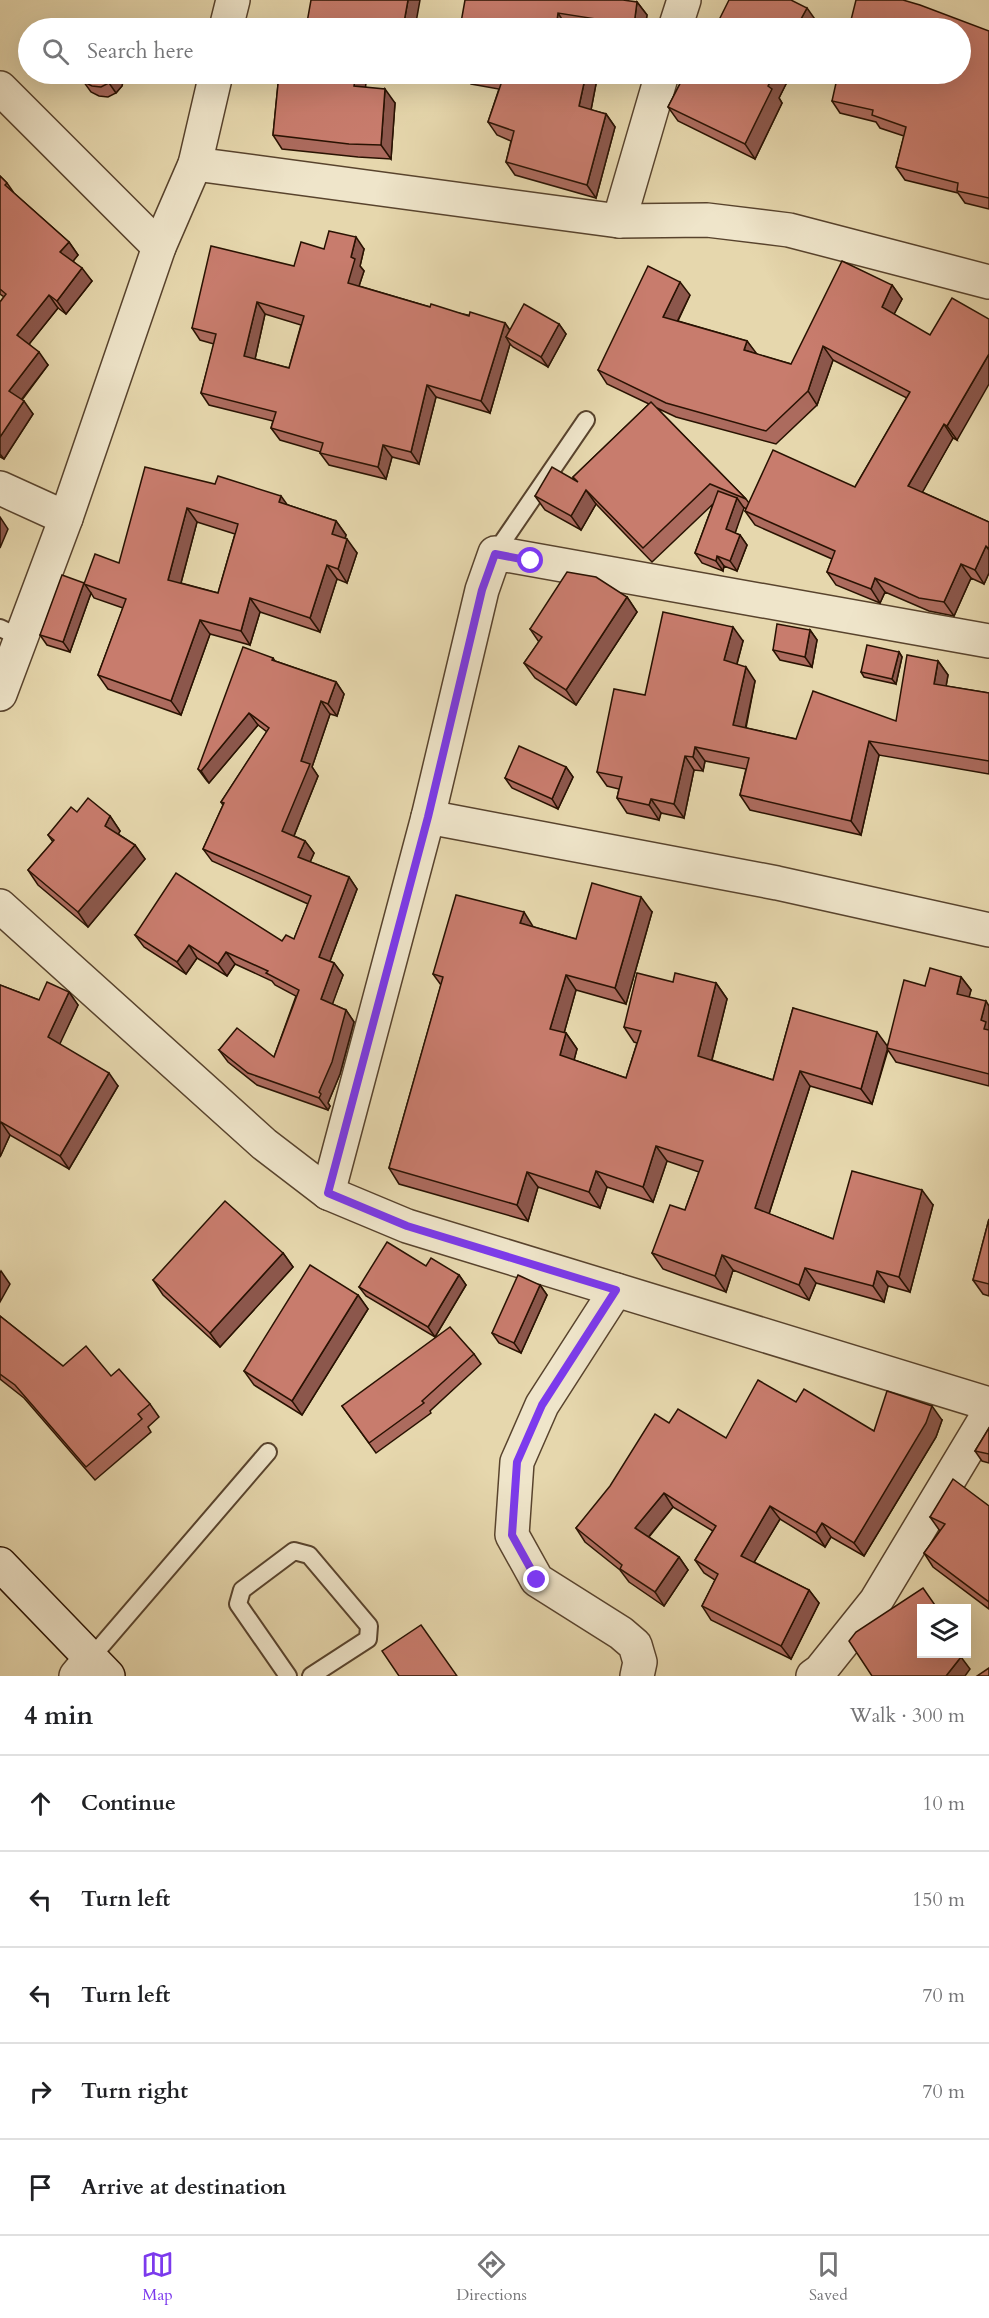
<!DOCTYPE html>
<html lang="en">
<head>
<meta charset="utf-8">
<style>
	:root { --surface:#fff; --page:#f2f2f2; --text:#202124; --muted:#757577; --line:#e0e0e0; --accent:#7c3aed }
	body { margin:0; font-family:Cardo,serif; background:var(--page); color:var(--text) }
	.controls { position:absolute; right:18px; bottom:18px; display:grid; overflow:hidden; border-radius:0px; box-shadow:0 6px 24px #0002 }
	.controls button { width:54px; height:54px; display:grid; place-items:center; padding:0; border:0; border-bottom:2px solid var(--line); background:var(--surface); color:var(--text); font:30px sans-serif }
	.stop { position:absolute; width:18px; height:18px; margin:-14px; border:4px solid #7c3aed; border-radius:50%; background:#fff }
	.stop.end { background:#7c3aed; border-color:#fff; box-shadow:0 2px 6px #0008 }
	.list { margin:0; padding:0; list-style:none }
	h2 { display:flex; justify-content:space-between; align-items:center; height:78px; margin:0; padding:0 24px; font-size:26px }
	h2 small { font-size:20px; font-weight:400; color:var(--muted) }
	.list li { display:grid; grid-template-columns:39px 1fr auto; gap:18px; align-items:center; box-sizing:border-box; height:96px; padding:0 24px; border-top:2px solid var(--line) }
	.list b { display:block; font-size:22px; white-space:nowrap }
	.list em { font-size:20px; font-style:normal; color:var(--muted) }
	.icon { flex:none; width:33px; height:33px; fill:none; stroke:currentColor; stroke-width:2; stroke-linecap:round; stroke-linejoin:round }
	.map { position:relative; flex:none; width:989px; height:1676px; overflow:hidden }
	.search { position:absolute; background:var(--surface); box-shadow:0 6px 24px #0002; left:18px; right:18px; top:18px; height:66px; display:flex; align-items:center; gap:15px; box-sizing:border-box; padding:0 21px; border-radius:33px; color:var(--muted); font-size:22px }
	.sheet { height:558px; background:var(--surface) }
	nav { display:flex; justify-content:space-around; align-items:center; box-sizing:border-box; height:84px; border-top:2px solid var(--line); background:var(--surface); font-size:16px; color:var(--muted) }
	nav a { display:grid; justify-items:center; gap:3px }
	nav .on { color:var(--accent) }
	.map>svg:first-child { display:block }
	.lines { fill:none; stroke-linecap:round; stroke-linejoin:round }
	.lane-casing { stroke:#58432d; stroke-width:20 }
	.street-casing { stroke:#58432d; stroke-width:36 }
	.secondary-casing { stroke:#291202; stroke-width:36 }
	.lane { stroke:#efe5ca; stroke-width:16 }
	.street { stroke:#efe5ca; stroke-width:33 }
	.secondary { stroke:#efe5ca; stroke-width:33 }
	.wall { fill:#ac6b5e; stroke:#291202; stroke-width:1.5; fill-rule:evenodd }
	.shaded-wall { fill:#8c574c; stroke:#291202; stroke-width:1.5 }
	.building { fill:#c87c6d; stroke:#291202; stroke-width:1.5; fill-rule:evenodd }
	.route { stroke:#7c3aed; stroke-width:8 }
</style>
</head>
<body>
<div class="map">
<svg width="989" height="1676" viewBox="0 0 989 1676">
	<rect width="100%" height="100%" fill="#e6d7ad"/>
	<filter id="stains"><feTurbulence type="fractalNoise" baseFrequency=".00333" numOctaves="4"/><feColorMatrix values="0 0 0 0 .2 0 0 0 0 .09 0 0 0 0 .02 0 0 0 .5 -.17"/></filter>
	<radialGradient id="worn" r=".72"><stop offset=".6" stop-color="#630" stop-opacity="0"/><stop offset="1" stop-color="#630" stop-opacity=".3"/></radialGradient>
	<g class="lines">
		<g class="lane-casing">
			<g id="lane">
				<polyline points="495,553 586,420"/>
				<polyline points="0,628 21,638"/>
				<polyline points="90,1659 268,1452"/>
				<polyline points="288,1676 238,1604 242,1590 294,1551 309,1555 369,1626 368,1639 311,1676"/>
			</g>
		</g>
		<g class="street-casing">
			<g id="street">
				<polyline points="226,28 233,0"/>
				<polyline points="675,28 684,0"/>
				<polyline points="0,88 159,247"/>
				<polyline points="195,164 619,221 707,220 789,230 989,282"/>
				<polyline points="619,221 662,74"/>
				<polyline points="0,488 66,518"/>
				<polyline points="0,694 66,518 159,247 195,164 216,74"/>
				<polyline points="428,817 777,883 989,930"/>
				<polyline points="0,906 264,1144 328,1193 407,1226 989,1404"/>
				<polyline points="328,1193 428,817 482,590 495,553 989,641"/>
				<polyline points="616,1290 542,1405 517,1462 512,1535 537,1580 621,1633 635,1645 640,1662 637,1676"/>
				<polyline points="76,1676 90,1659"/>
				<polyline points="813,1676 820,1671 876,1601 989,1413"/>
			</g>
		</g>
		<g class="secondary-casing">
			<polyline id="secondary" points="0,1564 108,1676"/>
		</g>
		<use href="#lane" class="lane"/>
		<use href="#street" class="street"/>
		<use href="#secondary" class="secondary"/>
	</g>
	<g class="wall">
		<polygon points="637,2 647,15 645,28 579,28 567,27 567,28 460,28"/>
		<polygon points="989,31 989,209 965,203 958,193 905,180 896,167 904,136 880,128 876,122 840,113 832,101"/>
		<polygon points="78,74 124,74 124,77 122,86 116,93 108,97 99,96 91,92"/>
		<polygon points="279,74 367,74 365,87 395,103 391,159 358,157 282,149 273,135"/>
		<polygon points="463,74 589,74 596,84 591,110 606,114 615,127 596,198 515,175 506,162 511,141 497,135 488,122 499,89 471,84"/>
		<polygon points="685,74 791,74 779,98 782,103 755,159 678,121 668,107"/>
		<polygon points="0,176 7,183 14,193 69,242 78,255 73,261 92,281 66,314 58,308 29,344 48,365 22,400 33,414 4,459 0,457 0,302 4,297 0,294"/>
		<path d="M324,249H364L360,266L364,271L359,286L430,307L505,323L510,330L559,324L566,334L548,367L513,347L510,344L490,413L436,397L419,464L392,457L386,479L329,465L320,453L321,452L280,440L271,428L273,421L209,405L201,393L214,344L200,340L192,328L294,266ZM265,314L301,325L289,368L255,359Z"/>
		<path d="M892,285L902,299L894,314L957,440L953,438L922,492L989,522V573L984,584L971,578L954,616L929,611L885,592L880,603L836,585L827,572L832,559L755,525L745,511L747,509L743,507L735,533L740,535L747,545L737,571L724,566L723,571L702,563L695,553L713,504L652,562L596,504L581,530L545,510L535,496L575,480L573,477L649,404L607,384L598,370L690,295L678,321L747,341L756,354L791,364ZM833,360L907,398L855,487L749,503L746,499L657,408L676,417L776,444L817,405Z"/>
		<path d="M215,484L288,505L336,521L346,535L345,539L357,553L347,583L337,579L320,632L260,612L250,645L210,634L181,715L108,689L98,675L123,608L94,598L91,593L70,652L47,645L40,635L84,583L119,563ZM197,522L235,534L218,593L181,583Z"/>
		<polygon points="627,597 637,612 576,705 535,678 524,663 539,642 530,629"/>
		<polygon points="810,630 817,640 812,667 780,660 773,650"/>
		<polygon points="743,641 737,664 755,681 746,728 796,739 896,721 938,661 948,675 946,686 989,693 989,774 879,755 861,835 750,810 740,795 746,769 705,761 703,771 694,770 684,818 661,813 659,820 627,813 617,798 619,789 607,786 597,772 645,695"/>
		<polygon points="899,652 902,657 896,684 864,677 861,672"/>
		<polygon points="273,658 275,661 336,682 344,694 337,716 330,714 312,767 318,776 294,836 305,841 314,853 310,862 349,877 357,889 330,961 334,963 343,975 332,1004 346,1010 354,1022 340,1074 328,1103 330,1106 328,1110 257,1085 228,1062 219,1050 274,1057 296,996 275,985 272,981 235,964 227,976 197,958 186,974 144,947 135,935 282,941 294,939 308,904 212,861 203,849 223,805 221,802 267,732 258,725 209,783 207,781 198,769"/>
		<polygon points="566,767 573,777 558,809 512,788 505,778"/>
		<polygon points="77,812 110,816 120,831 118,834 135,845 145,859 88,927 38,885 28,870 53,842 48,835"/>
		<polygon points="652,912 626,1004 576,990 564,1033 566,1033 577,1049 574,1060 626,1078 637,1043 634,1042 624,1027 673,982 716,983 727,999 712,1060 773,1080 793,1008 887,1046 925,986 961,977 971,990 969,997 989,1006 989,1086 896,1062 888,1050 872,1104 810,1086 769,1214 833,1239 933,1205 910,1292 888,1286 884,1302 816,1283 809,1300 733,1270 726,1292 663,1269 652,1253 685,1210 699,1172 667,1161 653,1202 607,1187 600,1208 538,1187 528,1221 399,1184 389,1168 441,985 433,974 534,927 576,939"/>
		<polygon points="0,985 39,1000 69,992 78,1005 59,1044 118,1086 69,1169 10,1135 0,1157"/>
		<polygon points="989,1219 989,1296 983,1294 973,1280"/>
		<polygon points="283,1253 293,1267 220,1347 163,1295 153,1280"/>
		<polygon points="426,1266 459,1275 466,1285 435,1337 366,1296 359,1287"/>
		<polygon points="540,1285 547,1295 521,1353 499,1343 492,1333"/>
		<polygon points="358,1295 368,1309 302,1415 254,1385 244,1371"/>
		<polygon points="0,1316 63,1366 111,1376 150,1404 159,1417 148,1427 151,1432 95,1480 24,1398 0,1379"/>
		<polygon points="474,1354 481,1364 430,1411 431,1413 376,1453 342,1406"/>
		<polygon points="796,1402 874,1431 942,1420 936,1437 864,1556 831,1537 825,1547 780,1519 754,1562 809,1590 819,1603 791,1659 711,1620 702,1606 715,1580 704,1573 695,1560 713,1531 673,1507 649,1537 679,1557 688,1570 664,1606 629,1582 620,1570 585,1542 576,1528 669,1423 726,1438"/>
		<polygon points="989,1428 989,1463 982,1461 975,1451"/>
		<polygon points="989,1506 989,1609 933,1567 924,1553 940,1531 930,1517"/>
	</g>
	<g class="shaded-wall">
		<polygon points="408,0 420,0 415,28 403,28"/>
		<polygon points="637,2 647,15 645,28 636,28 634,25"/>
		<polygon points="807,8 817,22 814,28 796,28"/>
		<polygon points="558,13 567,27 567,28 556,28"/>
		<polygon points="116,74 124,74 124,77 122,86 116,93 109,83"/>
		<polygon points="356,74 367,74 364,100 354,86"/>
		<polygon points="586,74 589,74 596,84 589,120 579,106"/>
		<polygon points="774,74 791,74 779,98 782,103 755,159 745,144 768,86"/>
		<polygon points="385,89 395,103 391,159 381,145"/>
		<polygon points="606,114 615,127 596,198 587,185"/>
		<polygon points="356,237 364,249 360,266 364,271 356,295 348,283 351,257"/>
		<polygon points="69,242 78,255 70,265 60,252"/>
		<polygon points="82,268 92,281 66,314 57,301"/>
		<polygon points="680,282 690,295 673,330 663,317"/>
		<polygon points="892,285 902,299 891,320 882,307"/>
		<polygon points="49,295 58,308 26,348 17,335"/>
		<polygon points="257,302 265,314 253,368 244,356"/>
		<polygon points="505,323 513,335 506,337 510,344 490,413 481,401"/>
		<polygon points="559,324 566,334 548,367 541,357"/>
		<polygon points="747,341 757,354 744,350"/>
		<polygon points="823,346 833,360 817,405 808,391"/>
		<polygon points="39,352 48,365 18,404 9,391"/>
		<polygon points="989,354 989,384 957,440 947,426"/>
		<polygon points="427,385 436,397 419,464 411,452"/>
		<polygon points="24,401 33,414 4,459 0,454 0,437"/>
		<polygon points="944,424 953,438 918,500 908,486"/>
		<polygon points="383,445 392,457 386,479 378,467"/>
		<polygon points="586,490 596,504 581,530 571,516"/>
		<polygon points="281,496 291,510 279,502"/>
		<polygon points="737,498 744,508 733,539 726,529"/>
		<polygon points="187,508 197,522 178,594 168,580"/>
		<polygon points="0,517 8,529 0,548"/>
		<polygon points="336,521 346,535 342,548 332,534"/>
		<polygon points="740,535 747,545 737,571 730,561"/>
		<polygon points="347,539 357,553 347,583 338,569"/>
		<polygon points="986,546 989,550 989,573 984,584 975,570"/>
		<polygon points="717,556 724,566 723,571 716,561"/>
		<polygon points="961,564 971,578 954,616 944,602"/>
		<polygon points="327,565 337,579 320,632 310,618"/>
		<polygon points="875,578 885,592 880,603 871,589"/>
		<polygon points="84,583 91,593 70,652 63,642"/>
		<polygon points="627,597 637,612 576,705 566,690"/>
		<polygon points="250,598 260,612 250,645 241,631"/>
		<polygon points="200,620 210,634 181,715 171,701"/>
		<polygon points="733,627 743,641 734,674 724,660"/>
		<polygon points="810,630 817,640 812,667 805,657"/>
		<polygon points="899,652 902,657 896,684 892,679"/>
		<polygon points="938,661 948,675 944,698 934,684"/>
		<polygon points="746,667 755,681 743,739 733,725"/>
		<polygon points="336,682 344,694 337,716 328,704"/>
		<polygon points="321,701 330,714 312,767 318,776 291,843 282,831 301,761"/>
		<polygon points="249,713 258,725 209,783 201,771"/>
		<polygon points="869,741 879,755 861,835 851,821"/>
		<polygon points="695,747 705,761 703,771 693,757"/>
		<polygon points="685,756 694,770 684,818 674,804"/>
		<polygon points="566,767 573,777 558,809 552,799"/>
		<polygon points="651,799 661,813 659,820 649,805"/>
		<polygon points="110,816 120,831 115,840 105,826"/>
		<polygon points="305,841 314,853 307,869 298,857"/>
		<polygon points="135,845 145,859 88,927 78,912"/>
		<polygon points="349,877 357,889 327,969 319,957"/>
		<polygon points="641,897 652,912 626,1004 615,988"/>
		<polygon points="524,912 534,928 520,923"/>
		<polygon points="189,945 197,958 186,974 177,962"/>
		<polygon points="226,952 235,964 227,976 218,964"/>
		<polygon points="334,963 343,975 330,1011 321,999"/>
		<polygon points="566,975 576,990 561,1044 550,1029"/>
		<polygon points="961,977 971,990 966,1008 957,994"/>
		<polygon points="716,983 727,999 709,1071 698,1056"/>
		<polygon points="69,992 78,1005 57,1050 48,1037"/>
		<polygon points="986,1001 989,1006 989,1036 984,1029 981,1020"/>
		<polygon points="346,1010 354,1022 340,1074 328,1103 330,1106 328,1110 319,1098 319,1092"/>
		<polygon points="877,1032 888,1047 872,1104 861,1089"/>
		<polygon points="566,1033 577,1049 571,1071 560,1055"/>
		<polygon points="800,1071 810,1086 766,1223 755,1208"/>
		<polygon points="109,1073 118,1086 69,1169 60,1156"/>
		<polygon points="1,1122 10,1135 0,1157 0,1124"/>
		<polygon points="656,1146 667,1161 653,1202 643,1187"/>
		<polygon points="596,1171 607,1187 600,1208 589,1192"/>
		<polygon points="527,1172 538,1187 528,1221 517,1205"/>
		<polygon points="922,1190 933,1205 910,1292 899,1277"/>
		<polygon points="283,1253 293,1267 220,1347 210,1333"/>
		<polygon points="722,1255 733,1270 726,1292 715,1276"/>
		<polygon points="805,1268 816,1283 809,1300 799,1285"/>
		<polygon points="1,1271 10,1284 0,1302 0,1273"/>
		<polygon points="877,1271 888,1286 884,1302 873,1286"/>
		<polygon points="459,1275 466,1285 435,1337 428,1327"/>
		<polygon points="540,1285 547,1295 521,1353 514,1343"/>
		<polygon points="358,1295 368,1309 302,1415 292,1401"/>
		<polygon points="932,1406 942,1420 936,1437 864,1556 854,1543"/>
		<polygon points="664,1493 673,1507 645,1541 635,1528"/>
		<polygon points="770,1506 780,1519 750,1569 741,1556"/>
		<polygon points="822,1523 831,1537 825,1547 816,1533"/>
		<polygon points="679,1557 688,1570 664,1606 655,1592"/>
		<polygon points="809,1590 819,1603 791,1659 781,1646"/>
		<polygon points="961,1657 970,1669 965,1676 946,1676"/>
	</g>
	<g class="building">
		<polygon points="311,0 408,0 403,28 306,28"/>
		<polygon points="465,0 623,0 637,2 634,25 558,13 556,28 460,28"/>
		<polygon points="729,0 791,0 807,8 796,28 715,28"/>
		<polygon points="856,0 903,0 920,5 989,31 989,198 957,191 958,183 896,167 906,127 872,115 873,110 832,101 838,74 960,74 960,28 849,28"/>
		<polygon points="78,74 116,74 115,76 109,83 101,87 92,86 84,82"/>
		<polygon points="279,74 356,74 354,86 385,89 381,145 349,144 273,135"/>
		<polygon points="476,74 586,74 579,106 606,114 587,185 506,162 514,131 488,122 503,78"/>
		<polygon points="685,74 774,74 768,86 772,89 745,144 668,107"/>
		<polygon points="0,176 7,183 5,185 69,242 60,252 82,268 57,301 49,295 17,335 39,352 9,391 24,401 0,437 0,302 6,294 0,289"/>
		<path d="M329,231L356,237L351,257L355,259L348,283L430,307L431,304L469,316L470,312L505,323L481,401L427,385L411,452L383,445L378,467L320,453L323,443L271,428L276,412L201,393L216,334L192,328L211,246L294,266L301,242L324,249ZM257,302L304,316L289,368L244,356Z"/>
		<polygon points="842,261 892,285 882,307 930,335 952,298 989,319 989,354 947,426 944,424 908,486 989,522 989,549 986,546 975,570 961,564 944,602 919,598 875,578 871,589 827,572 835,551 745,511 773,450 855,487 910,392 823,346 808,391 766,431 666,403 598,370 648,266 680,282 663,317 747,341 744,350 791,364"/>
		<polygon points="524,304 559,324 541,357 506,337"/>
		<polygon points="651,402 746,499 710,484 643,548 586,490 571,516 535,496 552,467 578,482 573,477"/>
		<path d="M145,467L215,484L218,476L281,496L279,502L336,521L332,534L347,539L338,569L327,565L310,618L250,598L241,631L200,620L171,701L98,675L126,599L84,584L95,554L119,563ZM187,508L238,524L218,593L168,580Z"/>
		<polygon points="718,491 737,498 726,529 740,535 730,561 717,556 716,561 695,553"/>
		<polygon points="567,572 596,577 627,597 566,690 524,663 542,637 530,629"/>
		<polygon points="62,575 84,583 63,642 40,635"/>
		<polygon points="663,612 733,627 724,660 746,667 733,725 796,739 813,691 896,721 907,655 938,661 934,684 989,693 989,761 869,741 851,821 740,795 749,758 695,747 693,757 685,756 674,804 651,799 649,805 617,798 622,777 597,772 614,689 645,695"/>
		<polygon points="777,624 810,630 805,657 773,650"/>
		<polygon points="867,645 899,652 892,679 861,672"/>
		<polygon points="243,647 273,658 272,660 336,682 328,704 321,701 301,761 310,764 282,831 305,841 298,857 349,877 319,957 334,963 321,999 346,1010 332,1062 319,1092 321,1094 319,1098 248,1073 219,1050 237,1028 274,1057 299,990 266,973 268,971 226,952 218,964 189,945 177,962 135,935 176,873 282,941 286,935 294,939 311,896 203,849 224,803 221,802 269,728 249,713 201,771 198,769"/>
		<polygon points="519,746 566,767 552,799 505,778"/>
		<polygon points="88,798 110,816 105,826 135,845 78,912 28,870 54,840 48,835 71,807 77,812"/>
		<polygon points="592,883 641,897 615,988 566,975 550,1029 566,1033 560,1055 626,1078 641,1031 624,1027 637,973 673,982 675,973 716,983 698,1056 773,1080 793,1008 877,1032 861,1089 800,1071 755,1208 833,1239 852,1171 922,1190 899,1277 877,1271 873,1286 805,1268 799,1285 722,1255 715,1276 652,1253 670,1205 685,1210 703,1161 656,1146 643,1187 596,1171 589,1192 527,1172 517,1205 389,1168 443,977 433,974 456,895 524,912 520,923 576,939"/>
		<polygon points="930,968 961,977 957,994 986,1001 981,1020 986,1022 984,1029 989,1030 989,1074 887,1048 904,980 925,986"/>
		<polygon points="47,982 69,992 48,1037 109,1073 60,1156 1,1122 0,1124 0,985 39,1000"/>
		<polygon points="225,1201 283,1253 210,1333 153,1280"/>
		<polygon points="989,1219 989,1284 973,1280"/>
		<polygon points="387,1242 426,1266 431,1258 459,1275 428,1327 359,1287"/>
		<polygon points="310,1265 358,1295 292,1401 244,1371"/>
		<polygon points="518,1275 540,1285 514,1343 492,1333"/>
		<polygon points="0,1316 63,1366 86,1346 111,1376 119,1369 150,1404 138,1414 142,1419 86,1467 15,1385 0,1374"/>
		<polygon points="450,1327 474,1354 422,1401 424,1403 369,1443 342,1406"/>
		<polygon points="758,1380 796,1402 804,1389 874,1431 887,1391 932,1406 926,1423 854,1543 822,1523 816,1533 770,1506 741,1556 809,1590 781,1646 702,1606 718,1574 695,1560 716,1526 664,1493 635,1528 679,1557 655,1592 620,1569 622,1565 576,1528 610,1486 655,1414 669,1423 678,1409 726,1438"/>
		<polygon points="989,1428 989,1454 975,1451"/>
		<polygon points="953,1479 989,1506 989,1602 924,1553 945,1524 930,1517"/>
		<polygon points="923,1588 937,1608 921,1608 921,1653 958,1653 961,1657 946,1676 872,1676 849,1641 856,1632"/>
		<polygon points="421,1625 457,1676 399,1676 382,1651"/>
		<polygon points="989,1668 989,1676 977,1676"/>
	</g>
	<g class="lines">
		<polyline class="route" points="531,561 495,554 482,590 428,817 328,1193 407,1226 616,1290 542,1405 517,1462 512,1535 537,1580"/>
	</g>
	<rect width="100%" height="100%" filter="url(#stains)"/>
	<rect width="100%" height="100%" fill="url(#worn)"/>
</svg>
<div class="controls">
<button><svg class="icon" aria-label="layers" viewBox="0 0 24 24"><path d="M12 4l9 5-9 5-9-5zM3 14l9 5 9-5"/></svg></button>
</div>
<div class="stop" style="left:531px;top:561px"></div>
<div class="stop end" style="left:537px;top:1580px"></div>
<div class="search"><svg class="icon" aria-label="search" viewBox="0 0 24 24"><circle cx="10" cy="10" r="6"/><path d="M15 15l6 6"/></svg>Search here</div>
</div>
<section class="sheet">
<h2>4 min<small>Walk · 300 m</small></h2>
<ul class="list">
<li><svg class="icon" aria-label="ahead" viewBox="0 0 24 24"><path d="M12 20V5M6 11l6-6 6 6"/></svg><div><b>Continue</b></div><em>10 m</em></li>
<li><svg class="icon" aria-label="left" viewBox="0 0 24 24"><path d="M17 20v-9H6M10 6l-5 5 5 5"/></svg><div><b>Turn left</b></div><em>150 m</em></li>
<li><svg class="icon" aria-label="left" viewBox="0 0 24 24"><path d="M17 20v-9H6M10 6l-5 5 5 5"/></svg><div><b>Turn left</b></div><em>70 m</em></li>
<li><svg class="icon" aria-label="right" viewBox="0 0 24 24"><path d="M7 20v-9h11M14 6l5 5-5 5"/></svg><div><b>Turn right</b></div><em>70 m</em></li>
<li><svg class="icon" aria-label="arrive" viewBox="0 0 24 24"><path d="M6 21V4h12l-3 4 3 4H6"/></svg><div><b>Arrive at destination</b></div></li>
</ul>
</section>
<nav>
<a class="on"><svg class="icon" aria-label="map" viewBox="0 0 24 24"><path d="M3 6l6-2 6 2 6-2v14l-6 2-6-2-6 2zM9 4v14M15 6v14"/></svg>Map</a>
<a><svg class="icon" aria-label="directions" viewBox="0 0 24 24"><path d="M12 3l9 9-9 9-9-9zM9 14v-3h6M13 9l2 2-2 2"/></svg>Directions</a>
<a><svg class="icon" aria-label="saved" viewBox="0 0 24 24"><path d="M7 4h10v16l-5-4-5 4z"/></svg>Saved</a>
</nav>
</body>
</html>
